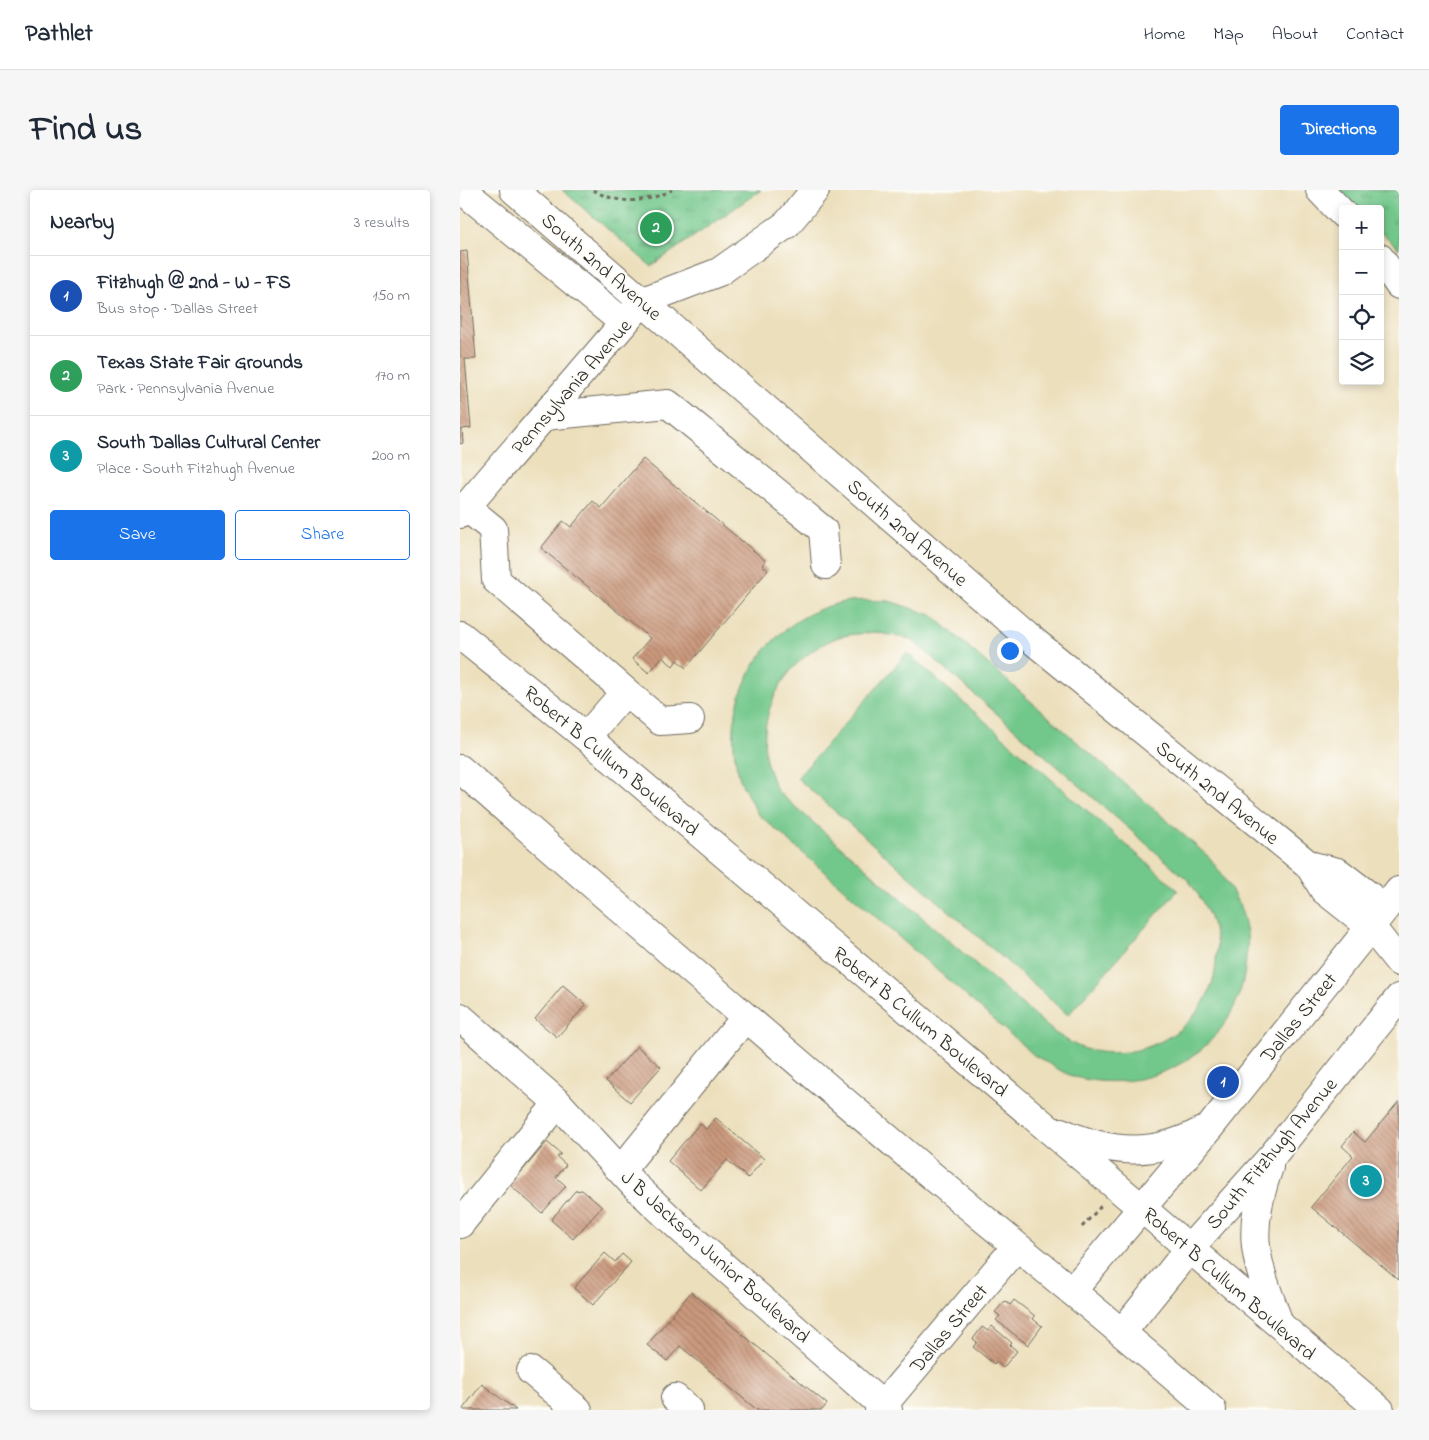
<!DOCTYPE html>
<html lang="en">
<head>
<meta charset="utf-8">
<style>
	:root { --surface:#fff; --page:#f6f6f7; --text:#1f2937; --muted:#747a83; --line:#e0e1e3; --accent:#1a73e8 }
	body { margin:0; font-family:"Indie Flower",sans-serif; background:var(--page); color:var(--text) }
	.controls { position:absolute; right:15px; top:15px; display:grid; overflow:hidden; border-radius:5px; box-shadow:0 2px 8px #0003 }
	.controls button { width:45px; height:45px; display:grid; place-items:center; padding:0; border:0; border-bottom:1px solid var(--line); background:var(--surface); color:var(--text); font:25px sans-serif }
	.you { position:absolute; left:549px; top:460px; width:18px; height:18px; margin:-12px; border:4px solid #fff; border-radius:50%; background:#1a73e8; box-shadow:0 0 0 8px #1a73e833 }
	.badge { display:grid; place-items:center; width:32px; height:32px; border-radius:50%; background:var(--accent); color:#fff; font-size:16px; font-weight:700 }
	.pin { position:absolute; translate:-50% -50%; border:2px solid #fff; box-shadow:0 1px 5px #0006 }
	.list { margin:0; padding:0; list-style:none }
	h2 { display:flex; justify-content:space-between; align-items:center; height:65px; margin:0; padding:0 20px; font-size:21px }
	h2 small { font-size:16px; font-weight:400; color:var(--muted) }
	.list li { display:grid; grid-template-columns:32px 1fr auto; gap:15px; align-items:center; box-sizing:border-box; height:80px; padding:0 20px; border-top:1px solid var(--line) }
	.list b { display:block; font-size:19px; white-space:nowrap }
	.list p { margin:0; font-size:16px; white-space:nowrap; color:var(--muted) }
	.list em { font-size:16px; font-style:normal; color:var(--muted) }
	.actions { display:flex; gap:10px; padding:15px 20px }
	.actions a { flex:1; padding:11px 0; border:1px solid var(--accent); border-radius:5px; text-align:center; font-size:18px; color:var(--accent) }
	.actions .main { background:var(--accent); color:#fff }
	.icon { flex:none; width:28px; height:28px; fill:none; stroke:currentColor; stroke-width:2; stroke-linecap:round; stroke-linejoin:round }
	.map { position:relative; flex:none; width:939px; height:1220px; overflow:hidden; border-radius:5px }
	header { display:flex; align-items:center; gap:30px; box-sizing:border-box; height:70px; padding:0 25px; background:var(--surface); border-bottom:1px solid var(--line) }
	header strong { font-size:24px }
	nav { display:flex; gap:28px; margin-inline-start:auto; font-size:18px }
	.intro { display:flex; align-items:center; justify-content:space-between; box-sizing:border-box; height:120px; padding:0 30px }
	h1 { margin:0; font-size:35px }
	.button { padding:12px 22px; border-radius:5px; background:var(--accent); color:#fff; font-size:18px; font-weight:700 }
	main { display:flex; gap:30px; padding:0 30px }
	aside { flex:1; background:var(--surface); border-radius:5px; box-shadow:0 2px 8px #0003 }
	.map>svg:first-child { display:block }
	.park { fill:url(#park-tufts); stroke:#4e795b }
	.pitch { fill:#72c78b; stroke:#4e795b; fill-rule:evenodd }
	.building { fill:url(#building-back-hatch) }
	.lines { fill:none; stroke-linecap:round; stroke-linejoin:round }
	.minor-casing { stroke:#6f6a5e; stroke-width:30 }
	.major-casing { stroke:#6f6a5e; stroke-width:30 }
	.path { stroke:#6f6a5e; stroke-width:3; stroke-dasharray:4 4; stroke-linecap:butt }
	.minor { stroke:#fff; stroke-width:28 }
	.major { stroke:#fff; stroke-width:28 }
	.labels { text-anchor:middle; stroke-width:4; stroke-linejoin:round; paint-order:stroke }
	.street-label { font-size:20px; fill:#2b2b2b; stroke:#fdfcf7 }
</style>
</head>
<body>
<header>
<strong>Pathlet</strong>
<nav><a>Home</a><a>Map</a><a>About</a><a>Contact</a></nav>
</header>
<div class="intro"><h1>Find us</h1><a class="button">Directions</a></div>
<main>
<aside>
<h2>Nearby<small>3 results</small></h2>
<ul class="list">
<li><span class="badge" style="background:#1a4fb4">1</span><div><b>Fitzhugh @ 2nd - W - FS</b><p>Bus stop · Dallas Street</p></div><em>150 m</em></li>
<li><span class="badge" style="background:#2e9e5b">2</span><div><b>Texas State Fair Grounds</b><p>Park · Pennsylvania Avenue</p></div><em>170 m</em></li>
<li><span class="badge" style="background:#0f9aa8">3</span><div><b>South Dallas Cultural Center</b><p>Place · South Fitzhugh Avenue</p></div><em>200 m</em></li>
</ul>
<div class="actions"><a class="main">Save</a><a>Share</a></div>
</aside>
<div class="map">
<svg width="939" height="1220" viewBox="0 0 939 1220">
	<defs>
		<pattern id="park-tufts" width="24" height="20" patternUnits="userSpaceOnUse" patternTransform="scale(1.25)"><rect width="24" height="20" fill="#72c78b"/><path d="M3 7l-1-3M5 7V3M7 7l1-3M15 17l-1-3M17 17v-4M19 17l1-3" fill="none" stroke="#5ea272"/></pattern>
		<pattern id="building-back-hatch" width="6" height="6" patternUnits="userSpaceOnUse" patternTransform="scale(1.25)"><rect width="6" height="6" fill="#cb997d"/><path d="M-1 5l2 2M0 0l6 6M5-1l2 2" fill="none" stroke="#a57d67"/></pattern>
	</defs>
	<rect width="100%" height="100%" fill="#fdfcf7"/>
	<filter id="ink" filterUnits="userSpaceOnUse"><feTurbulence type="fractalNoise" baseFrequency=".02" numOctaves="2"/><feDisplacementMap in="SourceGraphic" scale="10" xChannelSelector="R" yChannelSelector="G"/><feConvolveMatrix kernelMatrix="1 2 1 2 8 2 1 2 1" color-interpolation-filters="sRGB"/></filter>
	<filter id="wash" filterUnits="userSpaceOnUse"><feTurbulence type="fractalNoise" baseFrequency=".0096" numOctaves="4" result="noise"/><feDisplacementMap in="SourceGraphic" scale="20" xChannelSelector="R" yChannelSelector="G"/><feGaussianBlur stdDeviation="1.12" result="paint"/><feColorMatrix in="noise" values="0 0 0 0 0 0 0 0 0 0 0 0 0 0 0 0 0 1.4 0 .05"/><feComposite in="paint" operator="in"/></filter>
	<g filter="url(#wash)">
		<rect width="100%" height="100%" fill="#ecdfbc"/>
		<g class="park">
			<polygon points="102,0 301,0 191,76"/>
			<polygon points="875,0 939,0 939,59 920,42 920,19 895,19"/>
		</g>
		<g class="pitch">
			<path d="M429,411L472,425L750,668C767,692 784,715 787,745C788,753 787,761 786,768C782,855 697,908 615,887C602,883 587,872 575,866L297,623C291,610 281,596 278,582C258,506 307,428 384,412C398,409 415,411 429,411ZM414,442L451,449L729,691C742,710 752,726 756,749C758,756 756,765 756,772C752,835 684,876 625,859C615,856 604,848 595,843L317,601C313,590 306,576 305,564C300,513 329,467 376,448C387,444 402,444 414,442Z"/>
			<polygon points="447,463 718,700 608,825 337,588"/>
		</g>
		<g id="blocks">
			<g class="building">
				<polygon points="7,61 16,169 5,169 11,238 2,239 3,253 0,254 0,62"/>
				<polygon points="183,269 306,371 302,375 308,380 226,478 217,470 213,476 202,467 189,483 172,469 190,448 81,358 103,331 111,337 133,311 141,318"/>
				<polygon points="103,795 126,815 97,847 75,829"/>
				<polygon points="177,856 201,877 170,912 146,891"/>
				<polygon points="939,911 939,1090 851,1017 893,966 882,956 893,942 905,952"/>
				<polygon points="256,928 304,969 288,988 267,970 241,1000 208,971 240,933 246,939"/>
				<polygon points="87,952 101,964 97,967 106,975 96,987 106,996 82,1023 50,995"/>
				<polygon points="122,1000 142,1017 113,1049 91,1030 115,1001"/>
				<polygon points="145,1063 155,1072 162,1064 171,1072 133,1115 114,1098"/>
				<polygon points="231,1102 367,1214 362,1220 297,1220 220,1156 207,1171 187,1155"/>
				<polygon points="554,1110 575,1126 573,1129 582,1136 568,1155 536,1130 540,1126 535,1122 545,1111 550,1115"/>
				<polygon points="532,1136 552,1153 550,1155 557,1161 543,1178 536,1172 534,1174 513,1157 517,1152 513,1149 522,1137 528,1141"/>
				<polygon points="22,1194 56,1220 2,1220"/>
			</g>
		</g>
	</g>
	<g filter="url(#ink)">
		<use href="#blocks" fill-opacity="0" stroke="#6f6a5e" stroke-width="1"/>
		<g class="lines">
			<g class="minor-casing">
				<g id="minor">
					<polyline points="2,0 164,133"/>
					<polyline points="54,0 566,445 849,675 864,700 911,737 939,772"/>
					<polyline points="860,0 883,24"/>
					<polyline points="920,68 939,95"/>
					<polyline points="84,226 208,214 363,340 366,375"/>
					<polyline points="6,317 33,339 36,390 200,531 230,529"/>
					<polyline points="0,324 183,111 259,82 327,34 355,0"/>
					<polyline points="126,547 165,502"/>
					<polyline points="849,675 878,682 925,718"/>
					<polyline points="0,827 98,913 174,995 221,1039 428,1220"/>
					<polyline points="161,980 285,828"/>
					<polyline points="0,1034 98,913"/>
					<polyline points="71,1181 118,1220"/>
					<polyline points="215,1208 229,1220"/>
					<polyline points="419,1220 556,1057"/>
				</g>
			</g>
			<g class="major-casing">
				<g id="major">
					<polyline points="0,445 126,547 920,1220"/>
					<path d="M0,579C150,710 299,840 451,968C551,1053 654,1133 752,1220"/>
					<path d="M601,942C652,964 693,967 742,941"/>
					<path d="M809,977C785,1045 795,1069 819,1133"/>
					<polyline points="612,1101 750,937 939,701"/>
					<polyline points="663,1141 729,1059 813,965 939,808"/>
				</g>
			</g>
			<g class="path">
				<path d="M133,0C158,15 186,13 212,0"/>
				<polyline points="622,1037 641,1016"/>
			</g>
			<use href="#minor" class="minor"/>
			<use href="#major" class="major"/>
		</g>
	</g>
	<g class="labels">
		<g class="street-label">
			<text transform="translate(142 76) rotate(41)" y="7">South 2nd Avenue</text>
			<text transform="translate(111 196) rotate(-49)" y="7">Pennsylvania Avenue</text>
			<text transform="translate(448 342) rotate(41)" y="7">South 2nd Avenue</text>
			<text transform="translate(152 570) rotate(40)" y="7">Robert B Cullum Boulevard</text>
			<text transform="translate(758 602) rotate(39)" y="7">South 2nd Avenue</text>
			<text transform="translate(838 827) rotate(-51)" y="7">Dallas Street</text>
			<text transform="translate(461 831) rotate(40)" y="7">Robert B Cullum Boulevard</text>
			<text transform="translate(811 963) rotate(-50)" y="7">South Fitzhugh Avenue</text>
			<text transform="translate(256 1066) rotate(42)" y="7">J B Jackson Junior Boulevard</text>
			<text transform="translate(770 1093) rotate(41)" y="7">Robert B Cullum Boulevard</text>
			<text transform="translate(488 1138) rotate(-50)" y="7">Dallas Street</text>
		</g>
	</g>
</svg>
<div class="controls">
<button>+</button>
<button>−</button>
<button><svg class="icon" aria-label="locate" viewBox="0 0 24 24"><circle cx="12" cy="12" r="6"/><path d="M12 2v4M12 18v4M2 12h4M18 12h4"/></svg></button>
<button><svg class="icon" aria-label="layers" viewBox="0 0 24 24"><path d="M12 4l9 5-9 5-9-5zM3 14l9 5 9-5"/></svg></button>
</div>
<div class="you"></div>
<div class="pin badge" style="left:763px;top:892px;background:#1a4fb4">1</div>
<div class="pin badge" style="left:196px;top:38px;background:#2e9e5b">2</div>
<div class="pin badge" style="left:906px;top:991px;background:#0f9aa8">3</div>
</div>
</main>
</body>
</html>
